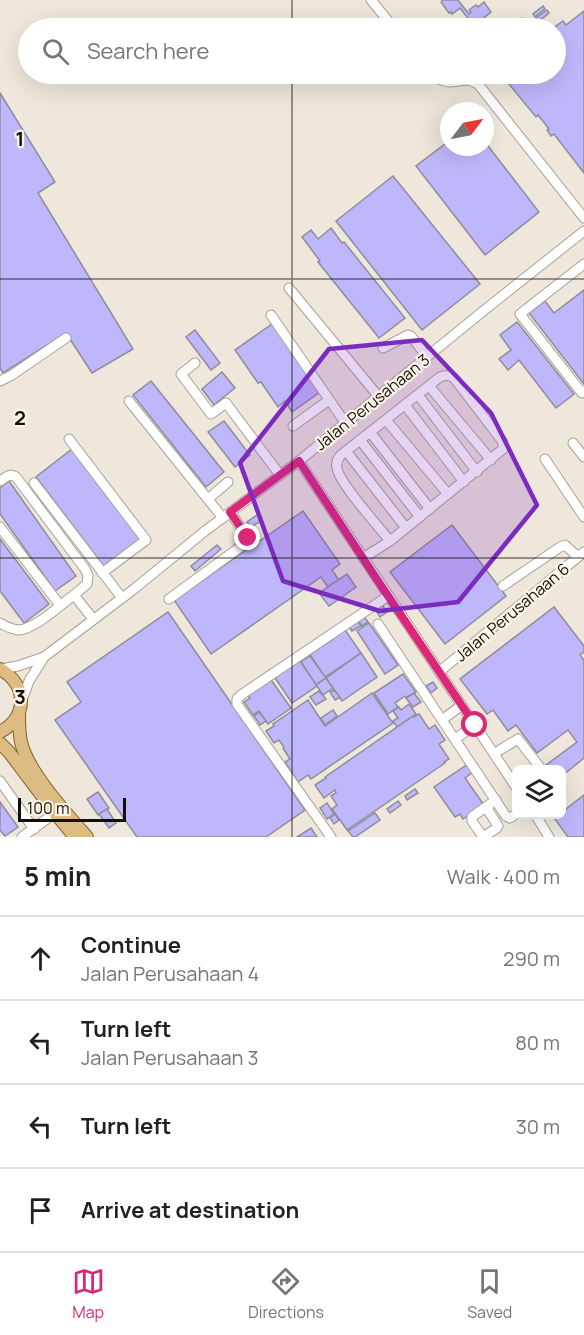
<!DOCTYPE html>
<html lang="en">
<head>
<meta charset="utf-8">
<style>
	:root { --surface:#fff; --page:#f6f6f6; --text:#202124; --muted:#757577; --line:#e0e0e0; --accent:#db2777 }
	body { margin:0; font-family:Manrope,sans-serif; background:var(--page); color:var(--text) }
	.controls { position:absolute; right:18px; bottom:18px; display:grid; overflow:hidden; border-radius:9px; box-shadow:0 6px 24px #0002 }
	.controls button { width:54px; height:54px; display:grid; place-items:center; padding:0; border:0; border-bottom:2px solid var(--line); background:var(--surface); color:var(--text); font:30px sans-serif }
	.compass { position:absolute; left:440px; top:102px; width:54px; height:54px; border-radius:50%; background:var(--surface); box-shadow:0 6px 24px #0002; rotate:58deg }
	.scale { position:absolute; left:18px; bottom:15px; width:108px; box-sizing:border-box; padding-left:6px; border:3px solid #13100c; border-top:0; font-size:16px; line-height:21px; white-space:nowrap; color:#13100c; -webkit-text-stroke:4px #fdf4e8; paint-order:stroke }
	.stop { position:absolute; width:18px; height:18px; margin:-14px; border:4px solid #db2777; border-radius:50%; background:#fff }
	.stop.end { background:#db2777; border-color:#fff; box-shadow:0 2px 6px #0008 }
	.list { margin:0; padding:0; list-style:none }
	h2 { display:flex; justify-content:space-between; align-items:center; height:78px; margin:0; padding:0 24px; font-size:26px }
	h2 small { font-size:20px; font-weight:400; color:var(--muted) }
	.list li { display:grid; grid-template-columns:39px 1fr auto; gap:18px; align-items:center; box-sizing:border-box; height:84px; padding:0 24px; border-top:2px solid var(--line) }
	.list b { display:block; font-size:22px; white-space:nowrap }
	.list p { margin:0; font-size:20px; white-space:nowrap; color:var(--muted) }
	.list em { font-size:20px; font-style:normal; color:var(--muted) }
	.icon { flex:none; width:33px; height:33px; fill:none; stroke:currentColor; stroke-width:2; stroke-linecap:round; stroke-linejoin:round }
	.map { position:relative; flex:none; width:584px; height:837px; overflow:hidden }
	.search { position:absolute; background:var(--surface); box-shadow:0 6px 24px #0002; left:18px; right:18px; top:18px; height:66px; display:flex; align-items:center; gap:15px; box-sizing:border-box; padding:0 21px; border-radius:33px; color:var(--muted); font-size:22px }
	.sheet { height:414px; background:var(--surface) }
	nav { display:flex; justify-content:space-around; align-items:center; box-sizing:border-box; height:84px; border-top:2px solid var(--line); background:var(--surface); font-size:16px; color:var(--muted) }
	nav a { display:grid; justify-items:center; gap:3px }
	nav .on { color:var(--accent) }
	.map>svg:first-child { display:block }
	.building { fill:#beb7fb; stroke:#8d8d99; stroke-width:1.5 }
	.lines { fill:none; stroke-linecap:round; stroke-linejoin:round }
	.minor-casing { stroke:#a9a196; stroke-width:11 }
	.major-casing { stroke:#876323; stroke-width:14 }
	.minor { stroke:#fff; stroke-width:9 }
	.major { stroke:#dcbc82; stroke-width:12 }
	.route { stroke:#db2777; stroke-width:8 }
	.marked { fill:#7b2cbf; fill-opacity:0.2; stroke:#7b2cbf; stroke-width:4.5; stroke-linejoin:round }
	.grid { fill:none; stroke:#13100c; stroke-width:1.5; stroke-opacity:0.55 }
	.labels { text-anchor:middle; stroke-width:4.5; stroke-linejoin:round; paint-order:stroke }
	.street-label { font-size:16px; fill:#13100c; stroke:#fdf4e8 }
	.grid-label { font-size:20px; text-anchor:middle; font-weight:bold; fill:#13100c; stroke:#fdf4e8; stroke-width:4.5; stroke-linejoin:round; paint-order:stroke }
</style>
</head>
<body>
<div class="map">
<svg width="584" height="837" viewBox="0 0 584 837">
	<rect width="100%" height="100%" fill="#efe7db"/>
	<g class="building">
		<polygon points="443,0 458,0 469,14 471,12 469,10 476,5 478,7 484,2 491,12 474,26 460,8 452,14 451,12 449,13 441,2"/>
		<polygon points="543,6 545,9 535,17 533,14"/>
		<polygon points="547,10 549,13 539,21 536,18"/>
		<polygon points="584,11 584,173 554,134 551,136 547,130 549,129 538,115 536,117 504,78 507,75 506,74 556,74 556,28 553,28 563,21 566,25"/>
		<polygon points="522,18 526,22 527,20 530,24 529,25 531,28 513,28 511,27"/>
		<polygon points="0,93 55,182 38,193 133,349 92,373 66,333 3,373 0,368"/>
		<polygon points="449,141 449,147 485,147 485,142 539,212 485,255 416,166"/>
		<polygon points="393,176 480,284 422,330 336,221"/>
		<polygon points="331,228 342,243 344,242 405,318 379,338 318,262 320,261 302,237 311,230 318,239"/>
		<polygon points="584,290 584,384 529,313 545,301 554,313"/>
		<polygon points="517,322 574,394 556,408 519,360 508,370 499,359 511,350 500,335"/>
		<polygon points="272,324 320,392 292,412 285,401 278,407 261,382 258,383 235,350"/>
		<polygon points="195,330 220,363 211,370 186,337"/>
		<polygon points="222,372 235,388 214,405 202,389"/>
		<polygon points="151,381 224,472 206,487 133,395"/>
		<polygon points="224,421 250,455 235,467 208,432"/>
		<polygon points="72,449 142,540 105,568 36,477"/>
		<polygon points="9,481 76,576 55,591 0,514 0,488"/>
		<polygon points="303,511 340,564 332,570 339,580 328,587 321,577 211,654 174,600"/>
		<polygon points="257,515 261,521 251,527 247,522"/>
		<polygon points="452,525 506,596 445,644 390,572"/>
		<polygon points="0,539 49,604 24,623 0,591"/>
		<polygon points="217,545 221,549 195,571 191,566"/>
		<polygon points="347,574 356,587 329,606 319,593"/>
		<polygon points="382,605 387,612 380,617 375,609"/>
		<polygon points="554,607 584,646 584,652 580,655 584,660 584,758 562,776 562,770 550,770 546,765 577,742 568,730 537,753 516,725 508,731 493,710 487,714 460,679"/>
		<polygon points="168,612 305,810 266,837 137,837 55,720 81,702 67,682"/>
		<polygon points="363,615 368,622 362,626 357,619"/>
		<polygon points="356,618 361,626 352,631 347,624"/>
		<polygon points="369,623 398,665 385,674 357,631"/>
		<polygon points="345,630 361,653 325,677 310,655 312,653 309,649 314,646 316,650 332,640 329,636 333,634 335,637"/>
		<polygon points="361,653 377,677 342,701 326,678"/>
		<polygon points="310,656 326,678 316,685 301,662"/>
		<polygon points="300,661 317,686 292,703 275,678 280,674 278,671 289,664 291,667"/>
		<polygon points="403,674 416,692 406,698 405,696 395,703 398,707 388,714 374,693"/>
		<polygon points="269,677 291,708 268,724 259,711 253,715 244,702 250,698 246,692"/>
		<polygon points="326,678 333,688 323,695 316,685"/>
		<polygon points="433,682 437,688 431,693 426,686"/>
		<polygon points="334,690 340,697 335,700 330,692"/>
		<polygon points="319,691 326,699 316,705 310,697"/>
		<polygon points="372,693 393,723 311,779 308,775 298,782 285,762 290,759 283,748 284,747 279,740 274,743 266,731 274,726 273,724 308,700 325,726"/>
		<polygon points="414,693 421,702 413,707 406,698"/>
		<polygon points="409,704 416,714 397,727 393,721 398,718 393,711 399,707 401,710"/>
		<polygon points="333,710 337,716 325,725 321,718"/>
		<polygon points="259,712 266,721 260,725 254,716"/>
		<polygon points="419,714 429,729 435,725 445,740 439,744 449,759 444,762 445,763 347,830 332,809 337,805 331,796 336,793 335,790 324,798 315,785 326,778 325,777 413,716 414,717"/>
		<polygon points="468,764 473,772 465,778 484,805 463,819 460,814 455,817 434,787"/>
		<polygon points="415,789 418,793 407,800 405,796"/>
		<polygon points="98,792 109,808 98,815 87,799"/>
		<polygon points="584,795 584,837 568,837 554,818 559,814 562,814 562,812"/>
		<polygon points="398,801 401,805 390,813 387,809"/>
		<polygon points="0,802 18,827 5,836 0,830"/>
		<polygon points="327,803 334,814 327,819 320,808"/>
		<polygon points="107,809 116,823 109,828 99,814"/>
		<polygon points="375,813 380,820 355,837 353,837 348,831"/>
		<polygon points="335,814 339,820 334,824 330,818"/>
		<polygon points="311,828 317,837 297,837"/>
	</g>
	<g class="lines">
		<g class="minor-casing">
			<g id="minor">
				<polyline points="371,0 394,28"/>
				<path d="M430,74C436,78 441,81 449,82C460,82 467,77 478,84L584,218"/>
				<polyline points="584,264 520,314 582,393 584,391"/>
				<polyline points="289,288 379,397"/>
				<polyline points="271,315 346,424"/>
				<polyline points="383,348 408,335 411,336 427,357"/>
				<polyline points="195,363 181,374 211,414 226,403 280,475"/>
				<polyline points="0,381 12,375 66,338"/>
				<polyline points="429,386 491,460"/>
				<polyline points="418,395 477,472"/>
				<polyline points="129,401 223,518"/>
				<polyline points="405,405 464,482"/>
				<polyline points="386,420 448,494"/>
				<polyline points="293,426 329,400"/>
				<polyline points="370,432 430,509"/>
				<polyline points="69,439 146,540 102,573"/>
				<polyline points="360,440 420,517"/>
				<polyline points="573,443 584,457"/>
				<polyline points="346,451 406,528"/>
				<polyline points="545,459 584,517"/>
				<polyline points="299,461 516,787"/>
				<path d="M0,481C6,477 9,473 16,477L85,569L88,576L87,584L74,595"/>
				<polyline points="34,483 122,598"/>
				<polyline points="208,499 228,482"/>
				<polyline points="0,527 60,605"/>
				<path d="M363,558L390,541L503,449V442L454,378C449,375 446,375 440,377L341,455C337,459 336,463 337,468C339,483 379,527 390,541"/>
				<polyline points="503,586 560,547 565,545 578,557"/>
				<polyline points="169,599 247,542 248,538 230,512"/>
				<path d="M0,623C5,626 12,629 18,630C34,630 60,605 74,595L93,619"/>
				<polyline points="378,624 506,816 510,818 516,814"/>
				<polyline points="1,669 18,666 44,657 134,589 205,531 299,461 487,308 584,231"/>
				<polyline points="439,672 584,552"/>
				<polyline points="22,700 29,681 44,657"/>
				<polyline points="442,720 462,705"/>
				<polyline points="455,739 475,725"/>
				<polyline points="495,753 518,739 542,770"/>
				<polyline points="0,781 34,829"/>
				<polyline points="486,807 498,826 497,828 483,837 472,821 472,817 473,816 496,800"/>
				<polyline points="535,814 549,837"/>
				<polyline points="22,837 55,813"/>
				<polyline points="331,837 237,704 237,699 241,695 388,596"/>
			</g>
		</g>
		<g class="major-casing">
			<g id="major">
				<path d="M0,669C28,685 28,717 0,732"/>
				<path d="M19,714C19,723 19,733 21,742C28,772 66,813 87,837"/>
				<polyline points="0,743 9,752 55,813 75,837"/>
			</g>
		</g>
		<use href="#minor" class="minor"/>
		<use href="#major" class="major"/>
	</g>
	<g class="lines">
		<polyline class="route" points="248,538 230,512 299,461 380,584 475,725"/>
	</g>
	<path class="marked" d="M422,340L491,413L537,505L458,602L380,611L283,581L240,463L329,349Z"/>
	<path class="grid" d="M292,0V28M292,74V837M0,279H584M0,558H584"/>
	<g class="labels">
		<g class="street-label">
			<text transform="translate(372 402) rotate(-39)" y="6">Jalan Perusahaan 3</text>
			<text transform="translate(512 612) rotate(-40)" y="6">Jalan Perusahaan 6</text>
		</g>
	</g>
	<g class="grid-label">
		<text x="20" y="146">1</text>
		<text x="20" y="425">2</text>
		<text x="20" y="704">3</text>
	</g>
</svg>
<div class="controls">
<button><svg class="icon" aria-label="layers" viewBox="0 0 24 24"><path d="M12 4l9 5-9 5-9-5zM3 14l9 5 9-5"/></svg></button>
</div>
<svg class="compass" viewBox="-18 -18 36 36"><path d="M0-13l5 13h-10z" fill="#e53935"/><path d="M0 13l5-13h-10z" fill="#757577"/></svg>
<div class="scale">100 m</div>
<div class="stop" style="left:475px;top:725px"></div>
<div class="stop end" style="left:248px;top:538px"></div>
<div class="search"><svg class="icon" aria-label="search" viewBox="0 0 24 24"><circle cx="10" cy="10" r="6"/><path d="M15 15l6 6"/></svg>Search here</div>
</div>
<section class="sheet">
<h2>5 min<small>Walk · 400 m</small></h2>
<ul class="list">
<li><svg class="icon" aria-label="ahead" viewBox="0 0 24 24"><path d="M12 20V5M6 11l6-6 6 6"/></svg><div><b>Continue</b><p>Jalan Perusahaan 4</p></div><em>290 m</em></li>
<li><svg class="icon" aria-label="left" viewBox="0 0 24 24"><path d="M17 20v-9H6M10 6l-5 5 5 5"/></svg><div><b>Turn left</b><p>Jalan Perusahaan 3</p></div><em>80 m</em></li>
<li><svg class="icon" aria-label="left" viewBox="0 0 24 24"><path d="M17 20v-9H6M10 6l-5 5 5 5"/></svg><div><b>Turn left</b></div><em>30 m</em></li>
<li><svg class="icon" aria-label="arrive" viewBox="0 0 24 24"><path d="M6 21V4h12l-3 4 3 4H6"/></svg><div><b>Arrive at destination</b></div></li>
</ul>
</section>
<nav>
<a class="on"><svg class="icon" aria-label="map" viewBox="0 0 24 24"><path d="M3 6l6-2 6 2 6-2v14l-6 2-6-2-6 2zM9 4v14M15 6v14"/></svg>Map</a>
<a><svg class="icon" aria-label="directions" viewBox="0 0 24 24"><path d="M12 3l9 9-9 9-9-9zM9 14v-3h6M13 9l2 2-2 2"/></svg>Directions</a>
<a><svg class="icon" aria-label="saved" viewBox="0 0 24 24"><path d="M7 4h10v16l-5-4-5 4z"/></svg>Saved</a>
</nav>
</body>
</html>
